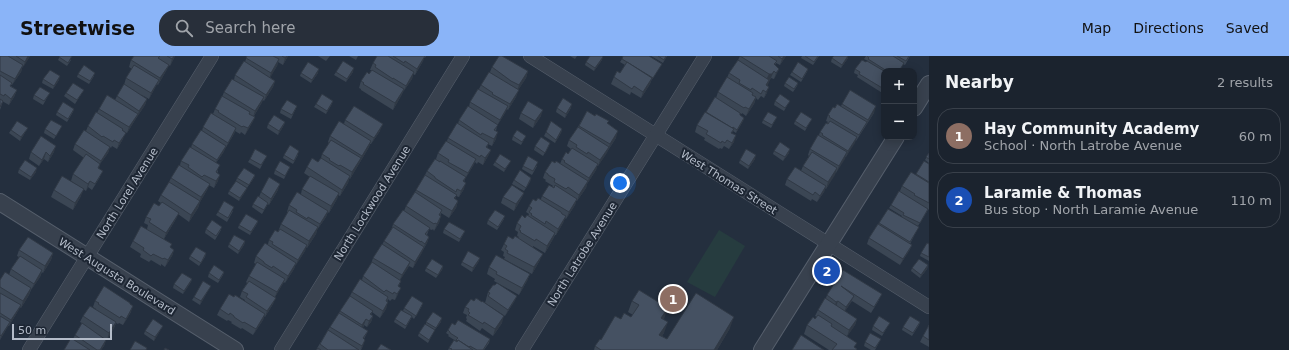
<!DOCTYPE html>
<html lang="en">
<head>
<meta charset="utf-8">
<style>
	:root { --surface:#1b232e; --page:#282f3a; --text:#f1f3f6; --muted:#a0a4aa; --line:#39404a; --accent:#8ab4f8 }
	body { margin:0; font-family:"DejaVu Sans",sans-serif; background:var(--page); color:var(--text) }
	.controls { position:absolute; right:12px; top:12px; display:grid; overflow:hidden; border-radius:8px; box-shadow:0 2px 10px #0003 }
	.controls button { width:36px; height:36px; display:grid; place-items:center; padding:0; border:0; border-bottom:1px solid var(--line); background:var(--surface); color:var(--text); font:20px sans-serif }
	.scale { position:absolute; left:12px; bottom:10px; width:100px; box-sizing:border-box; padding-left:4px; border:2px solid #b4bcc9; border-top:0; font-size:11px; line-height:14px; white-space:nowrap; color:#b4bcc9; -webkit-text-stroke:3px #1d2633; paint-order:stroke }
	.you { position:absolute; left:620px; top:127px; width:14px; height:14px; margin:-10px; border:3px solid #fff; border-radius:50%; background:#1a73e8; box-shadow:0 0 0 6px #1a73e833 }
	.badge { display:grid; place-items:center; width:26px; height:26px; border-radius:50%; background:var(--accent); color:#fff; font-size:13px; font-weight:700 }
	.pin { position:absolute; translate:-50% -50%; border:2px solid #fff; box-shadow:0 1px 4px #0006 }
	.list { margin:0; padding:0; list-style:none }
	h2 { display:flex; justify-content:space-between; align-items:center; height:52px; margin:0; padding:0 16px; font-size:17px }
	h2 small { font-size:13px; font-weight:400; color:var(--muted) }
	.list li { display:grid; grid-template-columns:26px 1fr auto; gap:12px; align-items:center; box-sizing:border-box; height:56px; margin:0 8px 8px; padding:0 8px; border:1px solid var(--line); border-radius:16px }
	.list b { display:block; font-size:15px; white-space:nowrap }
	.list p { margin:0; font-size:13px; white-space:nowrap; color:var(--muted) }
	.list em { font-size:13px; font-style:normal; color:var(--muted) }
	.icon { flex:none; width:22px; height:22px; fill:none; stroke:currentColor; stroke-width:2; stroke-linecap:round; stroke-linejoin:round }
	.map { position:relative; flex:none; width:929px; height:294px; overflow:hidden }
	header { display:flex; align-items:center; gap:24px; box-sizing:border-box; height:56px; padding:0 20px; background:var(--accent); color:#111 }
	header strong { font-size:19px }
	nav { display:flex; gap:22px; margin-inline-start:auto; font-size:14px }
	.search { width:280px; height:36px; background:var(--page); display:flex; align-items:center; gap:10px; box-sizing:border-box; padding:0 14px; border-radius:16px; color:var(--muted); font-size:15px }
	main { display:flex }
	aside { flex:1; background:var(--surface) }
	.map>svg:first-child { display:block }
	.green { fill:#263c3f }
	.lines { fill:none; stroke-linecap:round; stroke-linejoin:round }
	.minor-casing { stroke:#565f6c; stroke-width:14 }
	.tertiary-casing { stroke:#565f6c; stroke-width:18 }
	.minor { stroke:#38414e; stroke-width:13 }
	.tertiary { stroke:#38414e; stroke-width:16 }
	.wall { fill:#3b4654 }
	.shaded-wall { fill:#303945 }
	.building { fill:#455162; stroke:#303945 }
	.labels { text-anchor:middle; stroke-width:4; stroke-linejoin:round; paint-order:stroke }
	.street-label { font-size:11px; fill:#b4bcc9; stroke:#1d2633 }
</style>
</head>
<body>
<header>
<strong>Streetwise</strong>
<div class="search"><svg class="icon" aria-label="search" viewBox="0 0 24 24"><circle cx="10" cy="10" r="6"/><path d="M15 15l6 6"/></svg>Search here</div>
<nav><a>Map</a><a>Directions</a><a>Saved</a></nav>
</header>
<main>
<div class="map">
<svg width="929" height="294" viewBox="0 0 929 294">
	<rect width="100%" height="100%" fill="#242f3e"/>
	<polygon class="green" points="719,174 745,190 715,241 687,226"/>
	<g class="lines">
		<g class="minor-casing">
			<g id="minor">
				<polyline points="530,0 929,251"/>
				<polyline points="29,294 212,0"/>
				<polyline points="281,294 463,0"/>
				<polyline points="522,294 705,0"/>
			</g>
		</g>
		<g class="tertiary-casing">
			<g id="tertiary">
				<polyline points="914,52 929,28"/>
				<polyline points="0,146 235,294"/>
				<polyline points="762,294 896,81"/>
			</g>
		</g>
		<use href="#minor" class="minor"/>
		<use href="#tertiary" class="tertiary"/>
	</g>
	<g class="wall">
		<polygon points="0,0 30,0 22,12 21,16 12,29 11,29 11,30 17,34 14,41 9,49 2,45 3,45 0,54"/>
		<polygon points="60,0 71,4 67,10 58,4"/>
		<polygon points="134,0 175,0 170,10 169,9 166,15 158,29 157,28 149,43 140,38 147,43 145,49 135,64 127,77 122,74 123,83 117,93 112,90 111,92 110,91 108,97 100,108 99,112 100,121 92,134 88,131 86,135 71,125 73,118 84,102 73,94 75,88 86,75 88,70 97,57 99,53 115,44 117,40 124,29 126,22 132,13 129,11 131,4"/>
		<polygon points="247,0 288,0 283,9 278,6 277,10 270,21 275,25 273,31 264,45 263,44 261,48 254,60 255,61 252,67 245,79 241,76 240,78 235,75 234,78 225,93 223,97 216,107 218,116 217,117 218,125 214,132 209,129 207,134 200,146 198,152 189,166 178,158 176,163 164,183 170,192 174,194 172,200 165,211 161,208 161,210 151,204 149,206 140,201 141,198 130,191 133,185 147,173 148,169 144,167 146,161 159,150 161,147 158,145 161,139 169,126 171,122 180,109 181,105 191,92 192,88 202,75 203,71 213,58 215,53 222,41 224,36 234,24 235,19 245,6"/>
		<polygon points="318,0 330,0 326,5"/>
		<polygon points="349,0 358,0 356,4"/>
		<polygon points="381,0 426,0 425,2 424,2 423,5 415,19 413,18 412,23 403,36 401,40 393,54 361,34 361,33 359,32 361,25 369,18 372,14 370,14 373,7"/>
		<polygon points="570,0 577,0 575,3"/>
		<polygon points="651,0 667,0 663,7"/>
		<polygon points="740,0 786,0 780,9 776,7 775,9 779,13 774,23 771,22 769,25 767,30 767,37 764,42 761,40 758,44 756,42 754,48 746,60 742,57 742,58 737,56 740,59 744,62 743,65 736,77 733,75 732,77 734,86 729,93 724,90 722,93 720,92 719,93 704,84 705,82 695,76 697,69 716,42 718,36 727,22 729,17 738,4"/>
		<polygon points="802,0 819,0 813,9 801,2"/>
		<polygon points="866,0 910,0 905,9 903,8 899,15 884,15 884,38 857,21 858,19 854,17 855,13 868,5 864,3"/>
		<polygon points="832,2 848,2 841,12 831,6"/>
		<polygon points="622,3 662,8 660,11 651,25 650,28 641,42 631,36 630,39 611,28 614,21 620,17 625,9 620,6"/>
		<polygon points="602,4 594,15 585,9 586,6"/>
		<polygon points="492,11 528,15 526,22 518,34 516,41 508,54 507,53 505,57 497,70 496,75 496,83 492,90 488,88 487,92 491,94 488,100 483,109 478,106 477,108 475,106 473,110 465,123 464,126 464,133 459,141 456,140 455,143 458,145 456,152 449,162 441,157 439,167 434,175 433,173 432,174 429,173 427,179 429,181 427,187 413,212 409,210 400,224 401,225 399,230 398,238 395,244 392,243 390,245 388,243 387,246 386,253 380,262 372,256 371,259 373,260 371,266 367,271 364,269 363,272 368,275 364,283 363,290 361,294 316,294 328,274 330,271 339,257 340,255 350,240 352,236 362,224 363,220 371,208 373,202 382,189 384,185 392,172 393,168 404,155 406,150 415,136 425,119 427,115 436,103 438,97 447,85 448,82 458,68 459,64 469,51 470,46 479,33 481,29 490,16"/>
		<polygon points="808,13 807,16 801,26 790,19 792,16"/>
		<polygon points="336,16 353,16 346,26 334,19"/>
		<polygon points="301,17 318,17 311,27 300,20"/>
		<polygon points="78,18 94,20 89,28 77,21"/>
		<polygon points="43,23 59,24 53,33 42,27"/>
		<polygon points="785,27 798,27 797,30 793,36 784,30"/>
		<polygon points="84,34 82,37 75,48 64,40 66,37"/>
		<polygon points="34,39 48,40 43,49 33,43"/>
		<polygon points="775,45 790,45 788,48 784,55 774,49"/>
		<polygon points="316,48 332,48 326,58 314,51"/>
		<polygon points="842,48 874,57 856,85 855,85 846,101 845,101 836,117 836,116 826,133 825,132 824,136 817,146 812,143 811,145 785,129 787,123 801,115 803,110 809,100 808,99 810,93 819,79 820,76 827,67 828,66 826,65 828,59 835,52 841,50"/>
		<polygon points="297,50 291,63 280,57 281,53"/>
		<polygon points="557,52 571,52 565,62 556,56"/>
		<polygon points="74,53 73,56 67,66 56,59 57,56"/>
		<polygon points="587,55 608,68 616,82 598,110 597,110 596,114 587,128 586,132 577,145 576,145 575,149 566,163 565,162 563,167 556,179 555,179 553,183 545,197 533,190 533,191 540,204 532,218 504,203 505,201 503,200 504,196 501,194 504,188 513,183 518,182 519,181 517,180 518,176 515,174 517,167 528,160 529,158 526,156 529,150 536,145 541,143 542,140 552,131 553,130 545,125 546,124 543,122 545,116 555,107 560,108 562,103 568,98 571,93 567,90 569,84 578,71"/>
		<polygon points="521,57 541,60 533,72 519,63"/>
		<polygon points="777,61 771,72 762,67 763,64"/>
		<polygon points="812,63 810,66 805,75 794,68 795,65"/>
		<polygon points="345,64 380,75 371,88 370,88 369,91 350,123 349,122 348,127 340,140 338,139 337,143 329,157 328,156 326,161 317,174 316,178 307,192 306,191 305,195 295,210 294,213 285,227 284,226 282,229 275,241 273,248 265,261 264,260 263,264 253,279 242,272 241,273 231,267 232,266 228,264 227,265 217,259 220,253 234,241 245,245 245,244 240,241 242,235 247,227 246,226 249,220 256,208 254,207 256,200 268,188 269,184 278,176 281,168 288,156 287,156 289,149 301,138 302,133 310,121 304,117 307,111 318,106 321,102 322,98 329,87 328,86 330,80 344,68"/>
		<polygon points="285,66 284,69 278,79 267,72 268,68"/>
		<polygon points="28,72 26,75 20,85 9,77 11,74"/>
		<polygon points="45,73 60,73 54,83 44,77"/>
		<polygon points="562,73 561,77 555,87 544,80 546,76"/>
		<polygon points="513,80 526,80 521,89 512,84"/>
		<polygon points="535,90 549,90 543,100 534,94"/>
		<polygon points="774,95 789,97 783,105 773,98"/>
		<polygon points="31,96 54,96 48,106 44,103 39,110 29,103"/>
		<polygon points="929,97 929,107 925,104"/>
		<polygon points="284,99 298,99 293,108 283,102"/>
		<polygon points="250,103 265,103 260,113 248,106"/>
		<polygon points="755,103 748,113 739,107 740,104"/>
		<polygon points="924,105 929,108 929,153 928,154 918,170 911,166 919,171 917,174 910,188 912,189 909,195 900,209 867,188 869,182 879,167 902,161 902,160 889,152 891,149 900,135 902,130 916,119"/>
		<polygon points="495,106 509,108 504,116 493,109"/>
		<polygon points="523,110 537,110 532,119 522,113"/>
		<polygon points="290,111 284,123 274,118 275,114"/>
		<polygon points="19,113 36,116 30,124 18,117"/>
		<polygon points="255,119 254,122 247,132 236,125 237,122"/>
		<polygon points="531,122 530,126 524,135 512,128 514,124"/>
		<polygon points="247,132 245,136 239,145 228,138 229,135"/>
		<polygon points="54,134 81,140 73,154 51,141"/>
		<polygon points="278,134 269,149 268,148 262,158 252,151 253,148 259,141 261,136"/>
		<polygon points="524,137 521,143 514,155 501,147 503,141"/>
		<polygon points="233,155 227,166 216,159 218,156"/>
		<polygon points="504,163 497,174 487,168 488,164"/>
		<polygon points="258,165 257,168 250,179 238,172 239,169"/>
		<polygon points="206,173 221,174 215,184 205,177"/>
		<polygon points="444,173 465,175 463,179 459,186 443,177"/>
		<polygon points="245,185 244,189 238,198 228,191 229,188"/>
		<polygon points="929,188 929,205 920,200 921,197"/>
		<polygon points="19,194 53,197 51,204 43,217 42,216 40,221 31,234 29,239 21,252 20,251 18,255 9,270 8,270 0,284 0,224 9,219 11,213 19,201 17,200"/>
		<polygon points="206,197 205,201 199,210 189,203 190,200"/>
		<polygon points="479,205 472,216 461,209 462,206"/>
		<polygon points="928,209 927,213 920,222 911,215 912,212"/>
		<polygon points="443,210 442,214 436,222 425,215 426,212"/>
		<polygon points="489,211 530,218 527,225 519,239 494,225 495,223 487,218"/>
		<polygon points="843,214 879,244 871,257 852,245 845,255 857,263 855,269 847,280 855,292 857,293 856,294 829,294 804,278 807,269 817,261 815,260 818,254 826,242 827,239"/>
		<polygon points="224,216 223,219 218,227 208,221 209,217"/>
		<polygon points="192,223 191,226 183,238 173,232 174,228"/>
		<polygon points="209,233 200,249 192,244 194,241"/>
		<polygon points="488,236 517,240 514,246 505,260 485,247"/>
		<polygon points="95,245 130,248 131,256 123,269 119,267 118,268 116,267 114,272 107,284 97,278 106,284 104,290 101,294 64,294 73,283 75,279 82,267 80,266 83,260 96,253 93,251"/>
		<polygon points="632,245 664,263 664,277 662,280 667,283 730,272 717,294 594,294 595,290 601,284 631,261 633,259 628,256"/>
		<polygon points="422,250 414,263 412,261 405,273 394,266 395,263 403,255 404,252"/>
		<polygon points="465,251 502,267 493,280 482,272 480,275 466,265 467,263 466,262 467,259 463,257"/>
		<polygon points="426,266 441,266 434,275 428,287 418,280 419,277 426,268"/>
		<polygon points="920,266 919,269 912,280 902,274 903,271"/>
		<polygon points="455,269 490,283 489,287 484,294 448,294 449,292 456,285 448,280 449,279 446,277 448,274"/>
		<polygon points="929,269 929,291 920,286 923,280"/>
		<polygon points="163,270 161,273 154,285 144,278 145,275"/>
		<polygon points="873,270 888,270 882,280 872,274"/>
		<polygon points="881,283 875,294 871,294 864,290 865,286"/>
	</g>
	<g class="shaded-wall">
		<polygon points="28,0 30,0 23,12 25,6"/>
		<polygon points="174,0 175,0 170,10 172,3"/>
		<polygon points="287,0 288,0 283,9 285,2"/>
		<polygon points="425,0 423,5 415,19 417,13"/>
		<polygon points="784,0 786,0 780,9 782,3"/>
		<polygon points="848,0 848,2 841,12 842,9"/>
		<polygon points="603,1 602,4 594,15 595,12"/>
		<polygon points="279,3 277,10 269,24 271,17"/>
		<polygon points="23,9 21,16 12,29 15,23"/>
		<polygon points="169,9 166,15 158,29 160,22"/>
		<polygon points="354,12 353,16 346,26 347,23"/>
		<polygon points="319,13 318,17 311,27 312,24"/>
		<polygon points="779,13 774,23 776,17"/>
		<polygon points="528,15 526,22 517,36 519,29"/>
		<polygon points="774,15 767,31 764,35 766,29 766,24 769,18"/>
		<polygon points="414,16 412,23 403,36 406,30"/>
		<polygon points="60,20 59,24 53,33 54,30"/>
		<polygon points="652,22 650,28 641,42 643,36"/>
		<polygon points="159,24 156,30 149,43 151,37"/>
		<polygon points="275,25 273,31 264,45 266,39"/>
		<polygon points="769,31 767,37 764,42 766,36"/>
		<polygon points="404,33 401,40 393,54 395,47"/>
		<polygon points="17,34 14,41 9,49 11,43"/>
		<polygon points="519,34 516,41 508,54 510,48"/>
		<polygon points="264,41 261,48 253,61 255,55"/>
		<polygon points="756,41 754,48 746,60 749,53"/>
		<polygon points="147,43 145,49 137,61 139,55"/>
		<polygon points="333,45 332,48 326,58 327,55"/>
		<polygon points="572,48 571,52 565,62 566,58"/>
		<polygon points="508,50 505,57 497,70 500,64"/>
		<polygon points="876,50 874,57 865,70 868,64"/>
		<polygon points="543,54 541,60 533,72 535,65"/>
		<polygon points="138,58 135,64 127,77 129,71"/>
		<polygon points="255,61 252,67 245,79 248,72"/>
		<polygon points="744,62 743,65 736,77 737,74"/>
		<polygon points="285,66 284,69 278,79 279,75"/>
		<polygon points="383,68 380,75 371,88 374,82"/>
		<polygon points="28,72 26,75 20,85 21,81"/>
		<polygon points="236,72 234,78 225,93 228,87"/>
		<polygon points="562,73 561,77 555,87 556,84"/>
		<polygon points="618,75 616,82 608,94 610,88"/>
		<polygon points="498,76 496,83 492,90 494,83"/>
		<polygon points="126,77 123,83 117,93 119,87"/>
		<polygon points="736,79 734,86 729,93"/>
		<polygon points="857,81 855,87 846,101 848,95"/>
		<polygon points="371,85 369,91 350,123 352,116"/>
		<polygon points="56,90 54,96 48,106 50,100"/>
		<polygon points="226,90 223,97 214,110 217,104"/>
		<polygon points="110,91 108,97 100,108 98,114 96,118 101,105"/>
		<polygon points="609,91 607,97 598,110 600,104"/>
		<polygon points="790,93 789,97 783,105 785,101"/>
		<polygon points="491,94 488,100 483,109 485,102"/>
		<polygon points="46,96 44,103 39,110"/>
		<polygon points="847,96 845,103 836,117 839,110"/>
		<polygon points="756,99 755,103 748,113 749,110"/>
		<polygon points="476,103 473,110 465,123 468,117"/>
		<polygon points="511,105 509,108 504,116 505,113"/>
		<polygon points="598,108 596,114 587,128 589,122"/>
		<polygon points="37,112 36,116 30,124 31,121"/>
		<polygon points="837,112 835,119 826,133 828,126"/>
		<polygon points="220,119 218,125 214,132 216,125"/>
		<polygon points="255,119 254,122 247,132 249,129"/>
		<polygon points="350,120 348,127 340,140 342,134"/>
		<polygon points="531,122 530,126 524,135 526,132"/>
		<polygon points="90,125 88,131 86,135 88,128"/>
		<polygon points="588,125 586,132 577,145 579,139"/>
		<polygon points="466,127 464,133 459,141 461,135"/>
		<polygon points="210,128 207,134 200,146 198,152 189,166 191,159 199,147 201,141"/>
		<polygon points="280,128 278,134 269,149 271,143"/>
		<polygon points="826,130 824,136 817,146 820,140"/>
		<polygon points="247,132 245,136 239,145 240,142"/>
		<polygon points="84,133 81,140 73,154 75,147"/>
		<polygon points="339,137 337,143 329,157 331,150"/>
		<polygon points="524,137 521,143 514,155 516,148"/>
		<polygon points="577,143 575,149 566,163 569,156"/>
		<polygon points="458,145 456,152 449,162 452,155"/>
		<polygon points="328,155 326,161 317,174 320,168"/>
		<polygon points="179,157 176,163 164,183 166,177"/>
		<polygon points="441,160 439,167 434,175 437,168"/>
		<polygon points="566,160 563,167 556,179 558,173"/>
		<polygon points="258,165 257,168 250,179 251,176"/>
		<polygon points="318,171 316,178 307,192 309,185"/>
		<polygon points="555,177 553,183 545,197 547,190"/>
		<polygon points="429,181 427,187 423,193 422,197 413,212 415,206 423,193 425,188"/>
		<polygon points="245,185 244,189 238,198 239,195"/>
		<polygon points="307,189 305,195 295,211 298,204"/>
		<polygon points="912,189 909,195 900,209 903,203"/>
		<polygon points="174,194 172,200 165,211 168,204"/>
		<polygon points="53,197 51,204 43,217 45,210"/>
		<polygon points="543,198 540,204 532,218 534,211"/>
		<polygon points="480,202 479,205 472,216 473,212"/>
		<polygon points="410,206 408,212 399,226 402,219"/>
		<polygon points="296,207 294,213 285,227 288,220"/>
		<polygon points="928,209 927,213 920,222 921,219"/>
		<polygon points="443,210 442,214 436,222 438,219"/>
		<polygon points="42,214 40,221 31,234 34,228"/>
		<polygon points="530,218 527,225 519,239 522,232"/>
		<polygon points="192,223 191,226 183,238 184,235"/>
		<polygon points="285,223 282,229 274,243 277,236"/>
		<polygon points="211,230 209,233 200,249 201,245"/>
		<polygon points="31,232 29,239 21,252 23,245"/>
		<polygon points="401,232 395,244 397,238"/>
		<polygon points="517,240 514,246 505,260 508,254"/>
		<polygon points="854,240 851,246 844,257 846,251"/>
		<polygon points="276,242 273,248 265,261 267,255"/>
		<polygon points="838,245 836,251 834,252 836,246"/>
		<polygon points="388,246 386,253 380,262 383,255"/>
		<polygon points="21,249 18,255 9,270 11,264"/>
		<polygon points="133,250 131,256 123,269 126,263"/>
		<polygon points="668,252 664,263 657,273 661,262"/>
		<polygon points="265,258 263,264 253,279 256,273"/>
		<polygon points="373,260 371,266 367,271 369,265"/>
		<polygon points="504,260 502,267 493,280 495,273"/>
		<polygon points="734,261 730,272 717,294 714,294"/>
		<polygon points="442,262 441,266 434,275 436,272"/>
		<polygon points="366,263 364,269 360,276 362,269"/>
		<polygon points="857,263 855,269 847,281 849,274"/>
		<polygon points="10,266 7,272 0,284 1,280"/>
		<polygon points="116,266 114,272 107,284 109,277"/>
		<polygon points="668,266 664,277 655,290 659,279"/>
		<polygon points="163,270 161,273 154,285 155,281"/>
		<polygon points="106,284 104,290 101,294 100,294"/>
		<polygon points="365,284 363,290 360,294"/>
	</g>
	<g class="building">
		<polygon points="0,0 8,0 23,9 15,23 0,15"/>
		<polygon points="16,0 28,0 25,6"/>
		<polygon points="60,0 72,0 68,7 59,1"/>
		<polygon points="134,0 160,0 158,2 169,9 160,22 131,4"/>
		<polygon points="167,0 174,0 172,3"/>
		<polygon points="247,0 273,0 279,3 271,17 246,2"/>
		<polygon points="282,0 287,0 285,2"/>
		<polygon points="377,0 388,0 414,16 406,30 393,22 393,23 375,11 376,9 373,7"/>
		<polygon points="393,0 425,0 417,13 405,5 404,7"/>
		<polygon points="499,0 502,0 528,15 519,29 511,25 492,11"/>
		<polygon points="590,0 602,0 603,1 595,12 586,6"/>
		<polygon points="623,0 649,0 662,8 653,22 622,3"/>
		<polygon points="658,0 666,0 664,4"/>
		<polygon points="740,0 769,0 777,5 774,8 779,13 776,17 774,15 772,18 769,18"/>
		<polygon points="778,0 784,0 782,3"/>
		<polygon points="805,0 818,0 814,6"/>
		<polygon points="834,0 848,0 842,9 832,2"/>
		<polygon points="867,0 893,0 904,7 899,15 887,15 868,3 869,2"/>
		<polygon points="897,0 909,0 906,5"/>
		<polygon points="738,4 769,24 766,29 769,31 766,36 763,34 761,38 752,32 751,34 739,27 740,24 729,17"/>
		<polygon points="862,4 866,6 867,5 884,15 884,33 859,18 860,16 855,13"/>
		<polygon points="244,5 275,25 266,39 235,19"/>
		<polygon points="343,5 354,12 347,23 336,16"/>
		<polygon points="308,6 319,13 312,24 301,17"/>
		<polygon points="627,6 652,22 643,36 634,30 632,33 614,21 617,15 620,17"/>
		<polygon points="798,6 808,13 802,23 792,16"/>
		<polygon points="84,9 95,17 90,25 78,18"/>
		<polygon points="134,9 159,24 151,37 126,22"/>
		<polygon points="50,14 60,20 54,30 43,23"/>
		<polygon points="372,14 404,33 395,47 363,28 364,27 361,25 367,16 369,18"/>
		<polygon points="489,16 519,34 510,48 492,38 493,37 481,29"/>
		<polygon points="0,19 12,27 10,30 17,34 11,43 5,38 4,40 0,38"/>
		<polygon points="727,21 753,37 752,39 756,41 749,53 745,51 744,52 718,36"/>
		<polygon points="789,21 798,27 794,33 785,27"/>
		<polygon points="232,23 264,41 255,55 224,36"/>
		<polygon points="73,27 84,34 77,44 66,37"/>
		<polygon points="124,28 147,43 139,55 117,40"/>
		<polygon points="40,31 50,37 44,45 34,39"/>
		<polygon points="478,33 508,50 500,64 470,46"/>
		<polygon points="850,34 876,50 868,64 842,48"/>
		<polygon points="322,38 333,45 327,55 316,48"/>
		<polygon points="780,38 790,45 785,52 775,45"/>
		<polygon points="107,39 138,58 129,71 99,53"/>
		<polygon points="222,40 250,56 249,58 255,61 248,72 243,70 242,71 218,56 219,55 215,53"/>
		<polygon points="715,41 740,57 740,59 744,62 737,74 733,71 732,72 729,70 706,56"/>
		<polygon points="563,42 572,48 566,58 557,52"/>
		<polygon points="0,43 3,45 0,51"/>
		<polygon points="287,44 297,50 292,59 281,53"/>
		<polygon points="528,45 543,54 535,65 521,57"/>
		<polygon points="63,46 74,53 68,63 57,56"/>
		<polygon points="837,48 867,66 859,79 829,61 830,60 828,59 833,51 835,52"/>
		<polygon points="354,50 383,68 374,82 345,64"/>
		<polygon points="468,50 498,69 494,74 498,76 494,83 482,77 481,79 459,64"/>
		<polygon points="587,55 595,60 596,58 609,65 607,67 618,75 610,88 579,70"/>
		<polygon points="96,56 123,73 122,74 126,77 119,87 114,84 113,86 103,80 102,81 88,70"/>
		<polygon points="705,56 734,73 731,77 736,79 732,87 727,84 725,87 722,85 721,87 706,78 708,75 697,69"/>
		<polygon points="768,56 777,61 772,69 763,64"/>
		<polygon points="801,56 812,63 806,72 795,65"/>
		<polygon points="211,57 236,72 228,87 203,71"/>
		<polygon points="274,59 285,66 279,75 268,68"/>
		<polygon points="51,64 62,70 56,80 45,73"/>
		<polygon points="17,65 28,72 21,81 11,74"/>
		<polygon points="339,65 371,85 362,100 330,80"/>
		<polygon points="551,65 562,73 556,84 546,76"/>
		<polygon points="830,65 857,81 848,95 822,79 823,78 820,76 826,67 828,68"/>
		<polygon points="457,67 489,87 486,91 491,94 485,102 481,99 480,101 448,82"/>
		<polygon points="578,71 609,91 600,104 588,96 587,98 576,91 577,89 569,84"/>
		<polygon points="84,74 110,91 101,105 75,88"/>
		<polygon points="201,74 226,90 217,104 192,88"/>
		<polygon points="517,74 526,80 522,86 513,80"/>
		<polygon points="818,79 847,96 839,110 810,93"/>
		<polygon points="41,80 56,90 50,100 46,96 42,104 31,96"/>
		<polygon points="541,81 550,87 545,97 535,90"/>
		<polygon points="331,84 361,102 352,116 340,109 339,110 329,104 330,103 322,98"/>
		<polygon points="446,85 476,103 468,117 448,106 449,104 438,97"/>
		<polygon points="780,86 790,93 785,101 774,95"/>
		<polygon points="290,89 299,95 294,105 284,99"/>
		<polygon points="190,91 220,109 216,116 220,119 216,125 204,119 202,121 188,111 189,109 181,105"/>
		<polygon points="572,92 598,108 589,122 564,106 565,105 562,103 566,96 568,98"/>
		<polygon points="255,93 267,100 261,109 250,103"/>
		<polygon points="746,93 756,99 749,110 740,104"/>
		<polygon points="812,96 837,112 828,126 803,110"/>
		<polygon points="929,97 929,103 926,101"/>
		<polygon points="86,98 100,108 98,112 103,115 95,128 90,125 88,128 73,118"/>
		<polygon points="500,98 511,105 505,113 495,106"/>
		<polygon points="528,100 538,106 533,115 523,110"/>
		<polygon points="312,102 318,106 321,102 350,120 342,134 307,111"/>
		<polygon points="435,103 440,106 440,105 466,121 463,125 466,127 461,135 457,133 456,136 435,122 435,121 427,115"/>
		<polygon points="25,104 37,112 31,121 19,113"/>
		<polygon points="280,105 290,111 285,120 275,114"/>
		<polygon points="552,105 555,107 556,105 588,125 579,139 568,131 566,133 554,126 555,123 548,119 548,118 545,116"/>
		<polygon points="924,105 929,108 929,126 916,118"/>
		<polygon points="179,109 210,128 201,141 171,122"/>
		<polygon points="795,111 826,130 820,140 815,136 813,139 787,123"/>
		<polygon points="244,112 255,119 249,129 237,122"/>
		<polygon points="520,114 531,122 526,132 514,124"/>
		<polygon points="911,116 929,127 929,147 914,139 915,138 902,130"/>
		<polygon points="425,119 457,139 454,142 458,145 452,155 416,134"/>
		<polygon points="62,120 84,133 75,147 54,134"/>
		<polygon points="310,120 339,137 331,150 302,133"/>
		<polygon points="269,121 280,128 271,143 261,136"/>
		<polygon points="236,125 247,132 240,142 229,135"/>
		<polygon points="169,126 200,145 191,159 161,139"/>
		<polygon points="512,129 524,137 516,148 503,141"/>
		<polygon points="549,129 554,132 555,129 577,143 569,156 542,140"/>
		<polygon points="899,135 928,153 920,167 903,159 904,157 891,149"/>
		<polygon points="297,136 328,155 320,168 308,161 307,163 296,156 297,154 289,149"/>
		<polygon points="415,136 442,154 439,159 441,160 437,168 435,167 434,168 406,150"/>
		<polygon points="258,140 268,147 264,154 253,148"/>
		<polygon points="538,142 561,156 562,158 566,160 558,173 546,165 545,168 531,159 532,158 529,156 532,152 529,150 533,143 536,145"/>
		<polygon points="224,145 234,151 228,162 218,156"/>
		<polygon points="162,146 179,157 166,177 149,166 151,163 146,161 154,147 159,150"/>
		<polygon points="888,153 919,171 910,186 879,167"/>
		<polygon points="289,154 318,171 309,185 281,168"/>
		<polygon points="403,154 430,172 425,178 429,181 425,188 421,185 421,186 393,168"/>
		<polygon points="495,154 505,160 498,171 488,164"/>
		<polygon points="246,158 258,165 251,176 239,169"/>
		<polygon points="522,159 525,162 527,159 555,177 547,190 536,183 535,185 520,176 521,175 519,174 521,170 517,167"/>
		<polygon points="212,164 222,171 216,180 206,173"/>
		<polygon points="449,166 465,175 460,183 444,173"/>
		<polygon points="878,168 912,189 903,203 869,182"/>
		<polygon points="141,170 172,188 170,191 174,194 168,204 164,202 163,203 153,198 151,200 143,194 144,192 133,185"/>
		<polygon points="393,171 424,191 415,206 384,185"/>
		<polygon points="280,173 307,189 298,204 272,188 273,186 269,184 275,174 278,176"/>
		<polygon points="234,179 245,185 239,195 229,188"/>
		<polygon points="508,180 513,183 515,180 543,198 534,211 507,197 508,195 505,193 507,190 504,188"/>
		<polygon points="28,181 53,197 45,210 19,194"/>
		<polygon points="265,187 296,207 288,220 273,210 272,212 264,207 264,206 256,200"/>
		<polygon points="927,187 929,188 929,201 921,197"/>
		<polygon points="382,188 410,206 402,219 373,202"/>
		<polygon points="196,191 206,197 201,207 190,200"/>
		<polygon points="468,195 480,202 473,212 462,206"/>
		<polygon points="496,199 530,218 522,232 496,218 497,216 489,211"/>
		<polygon points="20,200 42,214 34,228 11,213"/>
		<polygon points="432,203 443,210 438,219 426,212"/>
		<polygon points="919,203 928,209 921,219 912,212"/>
		<polygon points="257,206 285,223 277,236 249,220"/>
		<polygon points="372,206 401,225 398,230 401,232 397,238 394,236 393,238 386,234 384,236 363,220"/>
		<polygon points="214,209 224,216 219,224 209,217"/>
		<polygon points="843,214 882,238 874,251 841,230 854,240 846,251 838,245 836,246 827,239"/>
		<polygon points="5,216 31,232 23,245 0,231 0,224"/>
		<polygon points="182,217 192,223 184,235 174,228"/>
		<polygon points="360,223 388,241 386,245 388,246 383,255 352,236"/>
		<polygon points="203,225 211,230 201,245 194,241"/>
		<polygon points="249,225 276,242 267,255 246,241 248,238 242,235"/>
		<polygon points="497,227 517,240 508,254 488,240 490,237 488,236 493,229 495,229"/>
		<polygon points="104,230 130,247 130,248 133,250 126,263 121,260 120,262 98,248 99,247 95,245"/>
		<polygon points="639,234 668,252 661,262 668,266 659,279 667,283 696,237 734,261 714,294 601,294 595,290 600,283 601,284 615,260 621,263 624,257 631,261 639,249 632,245"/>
		<polygon points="0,237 21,249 11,264 0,257"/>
		<polygon points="229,238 234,241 235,239 265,258 256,273 244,266 243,267 234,261 234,260 230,257 229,259 220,253"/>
		<polygon points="350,240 373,255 370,258 373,260 369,265 366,263 362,269 340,255"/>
		<polygon points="412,240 423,247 416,260 404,252"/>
		<polygon points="476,242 482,246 482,245 504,260 495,273 484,266 483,268 468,259 470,257 468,255 469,253 465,251 471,243 474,245"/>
		<polygon points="825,242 857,263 849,274 818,254"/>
		<polygon points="90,250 116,266 109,277 83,260"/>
		<polygon points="401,254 412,260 406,270 395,263"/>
		<polygon points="433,256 442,262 436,272 426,266"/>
		<polygon points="339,257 368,275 363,282 365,284 362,290 330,271"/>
		<polygon points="818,259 832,268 831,270 857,287 854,291 857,293 856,294 832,294 837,288 807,269 813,261 815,263"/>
		<polygon points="0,260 10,266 1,280 0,279"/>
		<polygon points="879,260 890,267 883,277 873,270"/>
		<polygon points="910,260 920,266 913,277 903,271"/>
		<polygon points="153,263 163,270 155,281 145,275"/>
		<polygon points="458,264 490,283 483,294 477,294 470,290 469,291 458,284 457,285 456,284 458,282 450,277 450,276 448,274 452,267 455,269"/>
		<polygon points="82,267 106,284 100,294 97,294 75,279"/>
		<polygon points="425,268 435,274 429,284 419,277"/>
		<polygon points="929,269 929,284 923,280"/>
		<polygon points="328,274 359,294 328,294 320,288"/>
		<polygon points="870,277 881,283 875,292 865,286"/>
		<polygon points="801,279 824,294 792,294"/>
		<polygon points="71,282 90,294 64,294"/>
		<polygon points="454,284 457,286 458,284 473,294 451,294 452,293 449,292"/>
		<polygon points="135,285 147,292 146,294 130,294"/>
		<polygon points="381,288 391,294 377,294"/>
		<polygon points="165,292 169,294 164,294"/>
		<polygon points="318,292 321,294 316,294"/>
	</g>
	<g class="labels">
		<g class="street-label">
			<text transform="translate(729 126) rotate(32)" y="4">West Thomas Street</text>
			<text transform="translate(127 137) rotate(-58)" y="4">North Lorel Avenue</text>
			<text transform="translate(372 147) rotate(-58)" y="4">North Lockwood Avenue</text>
			<text transform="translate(582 198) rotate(-58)" y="4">North Latrobe Avenue</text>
			<text transform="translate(117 220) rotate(32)" y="4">West Augusta Boulevard</text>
		</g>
	</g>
</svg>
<div class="controls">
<button>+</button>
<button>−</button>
</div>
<div class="scale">50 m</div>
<div class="you"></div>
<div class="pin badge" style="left:673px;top:243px;background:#8d6e63">1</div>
<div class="pin badge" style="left:827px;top:215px;background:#1a4fb4">2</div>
</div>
<aside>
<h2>Nearby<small>2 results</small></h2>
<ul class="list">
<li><span class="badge" style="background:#8d6e63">1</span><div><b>Hay Community Academy</b><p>School · North Latrobe Avenue</p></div><em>60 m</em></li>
<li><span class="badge" style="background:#1a4fb4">2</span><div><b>Laramie &amp; Thomas</b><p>Bus stop · North Laramie Avenue</p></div><em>110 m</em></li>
</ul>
</aside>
</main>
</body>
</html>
